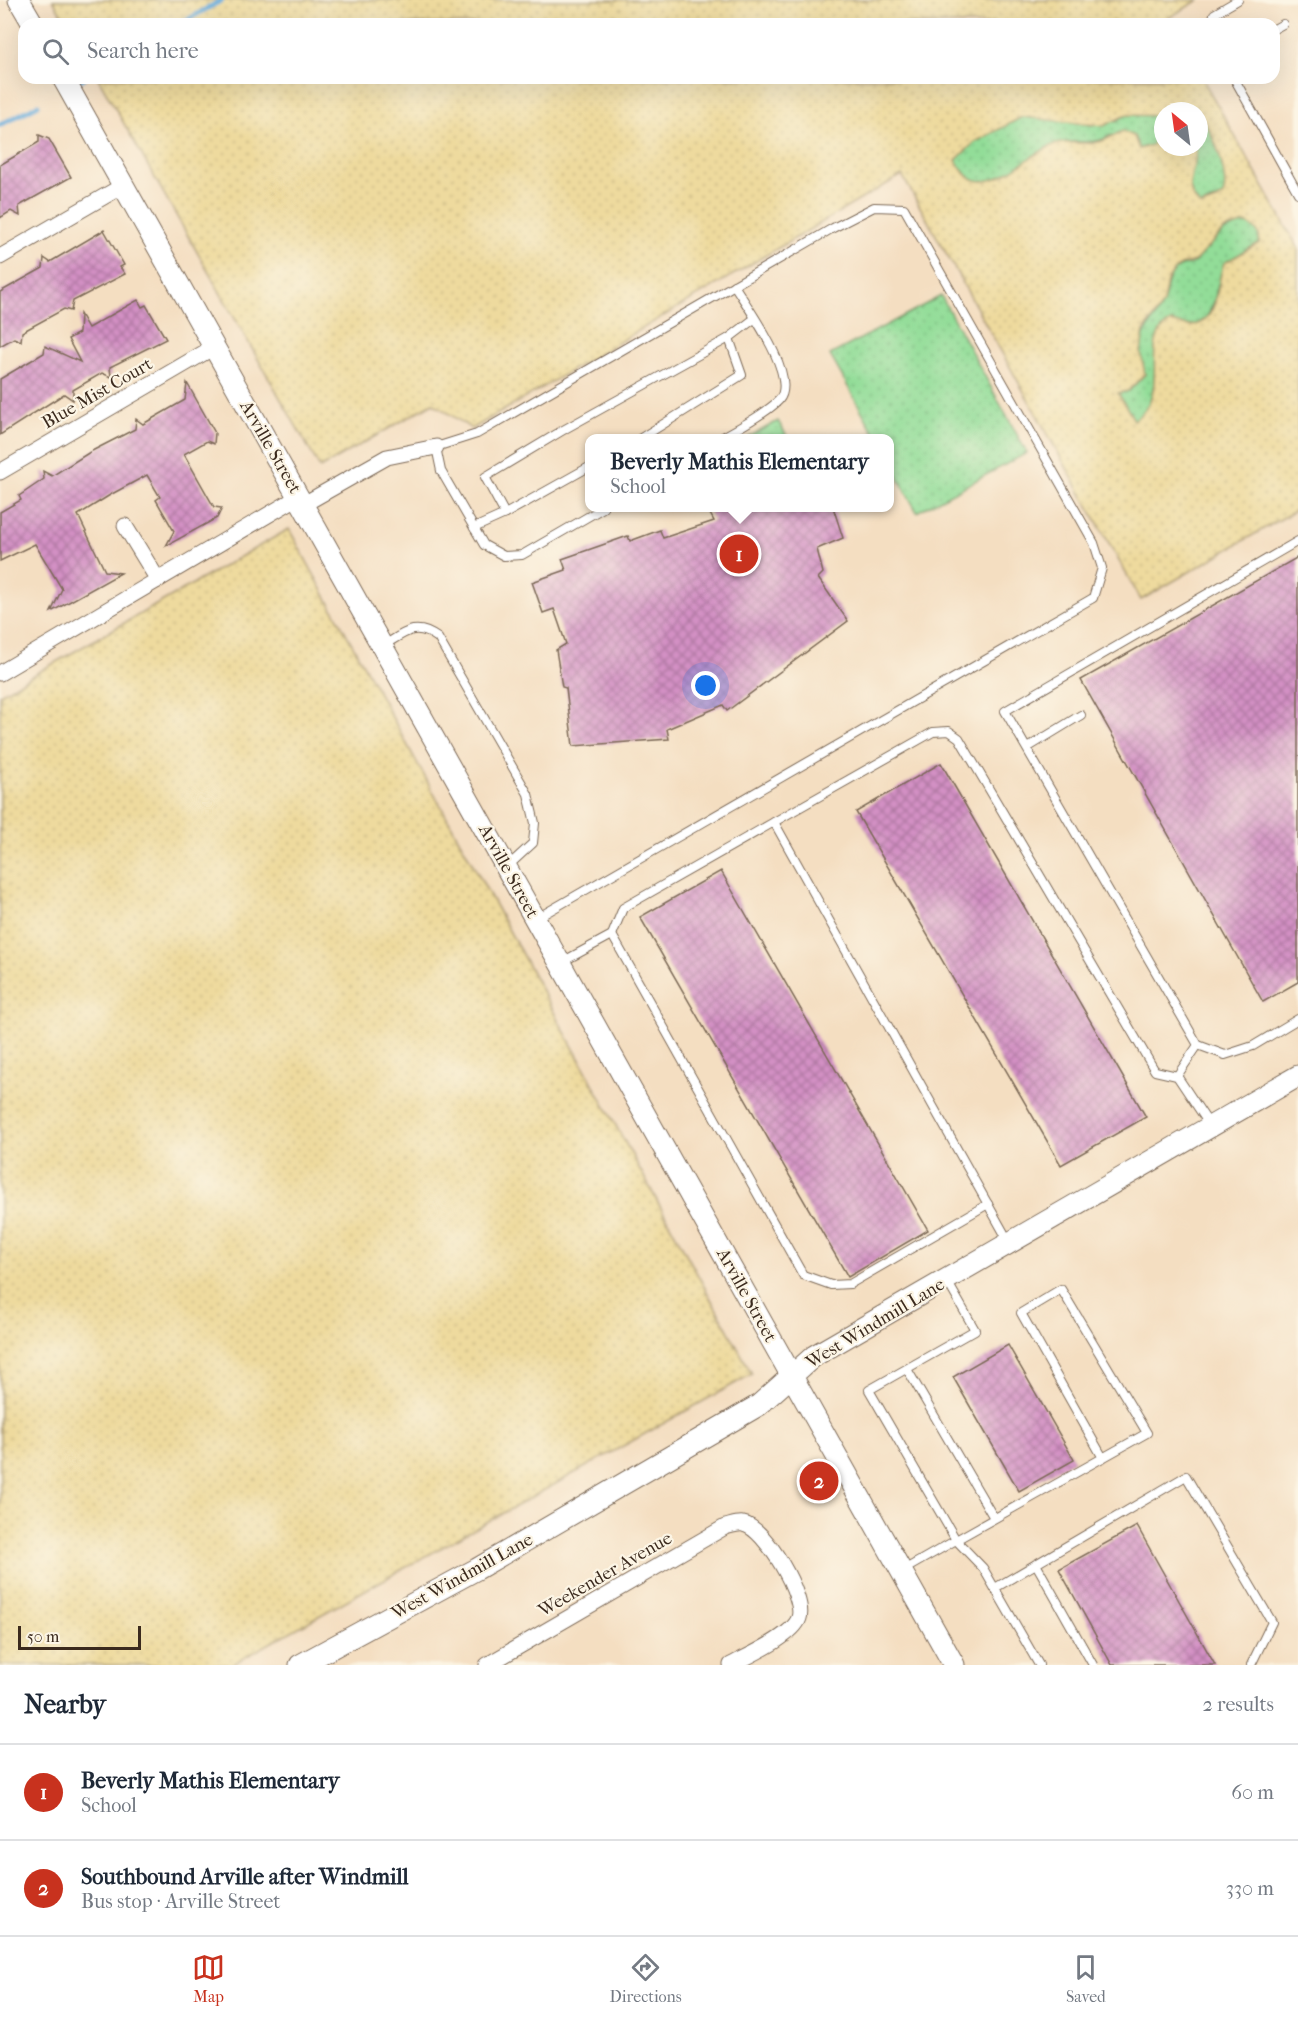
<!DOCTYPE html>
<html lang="en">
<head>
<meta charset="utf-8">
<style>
	:root { --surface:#fff; --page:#f6f6f7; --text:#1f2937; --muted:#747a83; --line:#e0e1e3; --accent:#c8321e }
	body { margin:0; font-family:"IM FELL French Canon",serif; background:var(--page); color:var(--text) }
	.compass { position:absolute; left:1154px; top:102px; width:54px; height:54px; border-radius:50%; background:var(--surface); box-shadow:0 6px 24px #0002; rotate:331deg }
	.scale { position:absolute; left:18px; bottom:15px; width:123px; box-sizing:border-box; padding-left:6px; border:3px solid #3b2a1e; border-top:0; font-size:16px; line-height:21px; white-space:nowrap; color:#3b2a1e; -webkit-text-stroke:4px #fcf5e5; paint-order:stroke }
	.you { position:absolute; left:706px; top:686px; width:21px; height:21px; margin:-15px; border:4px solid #fff; border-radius:50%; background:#1a73e8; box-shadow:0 0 0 9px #1a73e833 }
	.badge { display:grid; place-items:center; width:39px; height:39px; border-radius:50%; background:var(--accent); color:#fff; font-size:20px; font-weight:700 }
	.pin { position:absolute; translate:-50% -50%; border:3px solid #fff; box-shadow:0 2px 6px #0006 }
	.popup { position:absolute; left:585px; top:434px; width:309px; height:78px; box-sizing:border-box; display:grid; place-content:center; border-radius:12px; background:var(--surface); filter:drop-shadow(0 2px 4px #0005); font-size:20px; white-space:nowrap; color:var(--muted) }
	.popup b { font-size:22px; color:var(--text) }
	.popup::after { content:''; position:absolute; left:50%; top:100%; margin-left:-12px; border:12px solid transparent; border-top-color:var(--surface) }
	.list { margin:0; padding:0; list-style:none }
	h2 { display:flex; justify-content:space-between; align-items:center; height:78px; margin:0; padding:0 24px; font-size:26px }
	h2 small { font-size:20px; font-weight:400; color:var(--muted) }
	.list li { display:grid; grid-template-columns:39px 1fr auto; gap:18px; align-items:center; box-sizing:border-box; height:96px; padding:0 24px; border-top:2px solid var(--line) }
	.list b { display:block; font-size:22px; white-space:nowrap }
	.list p { margin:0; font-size:20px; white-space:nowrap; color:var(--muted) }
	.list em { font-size:20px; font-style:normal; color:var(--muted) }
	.icon { flex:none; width:33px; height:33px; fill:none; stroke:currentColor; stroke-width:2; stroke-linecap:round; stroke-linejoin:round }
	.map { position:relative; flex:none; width:1298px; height:1665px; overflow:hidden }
	.search { position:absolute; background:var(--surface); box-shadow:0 6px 24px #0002; left:18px; right:18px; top:18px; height:66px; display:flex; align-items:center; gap:15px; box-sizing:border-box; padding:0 21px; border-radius:18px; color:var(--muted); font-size:22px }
	.sheet { height:270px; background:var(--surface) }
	nav { display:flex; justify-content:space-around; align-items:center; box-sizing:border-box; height:84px; border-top:2px solid var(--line); background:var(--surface); font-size:16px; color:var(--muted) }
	nav a { display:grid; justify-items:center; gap:3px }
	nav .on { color:var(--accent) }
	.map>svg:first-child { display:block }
	.grass { fill:url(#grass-dots); stroke:#66845b; stroke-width:1.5 }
	.sand { fill:url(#sand-dots); stroke:#94825e; stroke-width:1.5; fill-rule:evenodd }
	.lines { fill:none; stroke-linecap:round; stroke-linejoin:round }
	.stream { stroke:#65abdb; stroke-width:5 }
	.building { fill:url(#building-cross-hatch) }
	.lane-casing { stroke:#7c6957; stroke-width:10 }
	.street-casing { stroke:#7c6957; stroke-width:17 }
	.secondary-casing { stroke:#7c6957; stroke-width:23 }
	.lane { stroke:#fff; stroke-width:8 }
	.street { stroke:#fff; stroke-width:15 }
	.secondary { stroke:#fff; stroke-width:21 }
	.labels { text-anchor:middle; stroke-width:4.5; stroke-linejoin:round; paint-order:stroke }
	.street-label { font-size:18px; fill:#3b2a1e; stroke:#fcf5e5 }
</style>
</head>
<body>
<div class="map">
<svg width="1298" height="1665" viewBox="0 0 1298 1665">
	<defs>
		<pattern id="grass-dots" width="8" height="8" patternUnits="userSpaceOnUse" patternTransform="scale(1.5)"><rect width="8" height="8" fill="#92dd98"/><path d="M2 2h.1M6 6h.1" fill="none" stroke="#7fbe83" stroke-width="1.8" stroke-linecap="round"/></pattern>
		<pattern id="sand-dots" width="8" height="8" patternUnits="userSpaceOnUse" patternTransform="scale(1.5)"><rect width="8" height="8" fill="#eeda9e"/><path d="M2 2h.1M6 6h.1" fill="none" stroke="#cdbb88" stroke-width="1.8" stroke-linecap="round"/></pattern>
		<pattern id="building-cross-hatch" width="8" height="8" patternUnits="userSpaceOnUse" patternTransform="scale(1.5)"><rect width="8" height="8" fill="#d390c4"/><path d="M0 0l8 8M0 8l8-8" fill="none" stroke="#ac769f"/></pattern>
	</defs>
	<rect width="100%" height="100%" fill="#fcf5e5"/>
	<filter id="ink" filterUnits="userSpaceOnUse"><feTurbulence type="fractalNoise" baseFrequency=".0167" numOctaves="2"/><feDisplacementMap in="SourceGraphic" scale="12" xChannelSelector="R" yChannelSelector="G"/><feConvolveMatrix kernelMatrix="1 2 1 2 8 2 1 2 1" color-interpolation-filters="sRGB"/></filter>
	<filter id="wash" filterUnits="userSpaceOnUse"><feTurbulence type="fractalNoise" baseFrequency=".008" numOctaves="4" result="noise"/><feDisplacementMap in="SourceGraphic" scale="24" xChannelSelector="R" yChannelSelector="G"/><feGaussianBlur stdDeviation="1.35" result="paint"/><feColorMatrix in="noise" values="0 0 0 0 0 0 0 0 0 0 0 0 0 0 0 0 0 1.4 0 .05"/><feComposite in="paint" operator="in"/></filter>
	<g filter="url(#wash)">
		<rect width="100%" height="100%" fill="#f4dec1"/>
		<g class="grass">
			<path d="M1142,114L1163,116V131L1158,133L1152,145L1138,149L1111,135C1093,147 1076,138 1057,144C1026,152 982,212 956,160L975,142L1022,117L1054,119L1091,125L1116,121L1126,115Z"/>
			<path d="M1199,117L1203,118C1215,138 1231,174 1223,196L1200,206C1179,182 1198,173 1196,147H1199Z"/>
			<path d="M1245,223C1255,227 1261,233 1259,243L1224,263C1215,284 1217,334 1181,324L1155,346C1155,375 1158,402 1134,421L1118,393L1129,391L1145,374C1134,333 1147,336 1162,305C1167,296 1165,284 1172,274C1180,262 1187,268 1195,262C1215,242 1215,231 1245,223Z"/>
			<polygon points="941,296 1027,453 917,512 889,461 889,438 877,438 830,355"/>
			<polygon points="778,421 788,438 747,438"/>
		</g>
		<g class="sand">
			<polygon points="53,0 1199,0 1168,18 1171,24 67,24"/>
			<path d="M98,78H1202L1298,248V509L1141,600L902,175L472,429L433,403L320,468ZM1163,111H1199V117C1212,123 1232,185 1222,196C1217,202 1207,204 1200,206C1179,183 1198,172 1196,147H1163V131L1158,133L1152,145L1139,149L1134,136L1123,131C1115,134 1106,141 1098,142C1085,145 1070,140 1057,144C1025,152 981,212 956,160L975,142L1022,117L1104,126L1126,115L1163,116ZM1245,223C1255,227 1261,233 1259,243L1224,263C1216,282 1220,318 1195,325C1188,327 1178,324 1171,322C1136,340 1174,393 1134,420L1118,393L1128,391L1145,374L1141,353L1144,331L1163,304L1167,282L1173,272L1181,265L1195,261L1224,230Z"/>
			<polygon points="289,529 752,1374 231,1665 0,1665 0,694"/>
		</g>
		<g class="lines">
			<g class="stream">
				<polyline points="180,24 222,0"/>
				<polyline points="75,83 84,78"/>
				<polyline points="0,125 38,105"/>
			</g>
		</g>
		<g id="blocks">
			<g class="building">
				<polygon points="39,135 49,139 71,177 19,206 20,216 11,211 0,218 0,165 39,142"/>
				<polygon points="104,230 124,265 120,267 125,274 73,301 71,311 64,309 22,332 21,341 14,338 0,346 0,292 43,268 44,258 50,262"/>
				<polygon points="138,300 142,307 146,305 166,339 110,367 111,377 102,373 73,390 73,400 64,394 0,435 0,379 44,353 45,346 80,362 68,339 79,333 80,314 88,328"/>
				<polygon points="187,383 215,433 214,444 207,441 184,454 214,507 222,508 217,518 166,546 174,531 156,500 160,497 147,475 110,495 78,515 105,571 121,573 51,612 62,589 35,544 0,561 0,512 21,500 19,496 44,479 43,471 52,476 90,452 135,429 136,419 143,424 185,400"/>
				<polygon points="722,507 833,507 843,538 817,549 823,573 818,578 848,621 727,711 723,705 667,729 669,739 573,746 566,688 562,687 556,650 566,644 554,609 543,613 532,582 566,570 562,559 628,536 630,541 660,530 663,538 714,521 709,512"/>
				<polygon points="1298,557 1298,982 1263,1002 1081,680"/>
				<polygon points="941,763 1146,1117 1061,1165 856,812"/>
				<polygon points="721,871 928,1230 848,1277 640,917"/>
				<polygon points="1008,1345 1074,1460 1019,1491 953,1377"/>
				<polygon points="1137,1526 1215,1665 1112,1665 1059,1569"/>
			</g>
		</g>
	</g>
	<g filter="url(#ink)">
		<use href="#blocks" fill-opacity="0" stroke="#7c6957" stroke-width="1.5"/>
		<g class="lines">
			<g class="lane-casing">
				<g id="lane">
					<polyline points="1212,24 1214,14 1238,0"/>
					<polyline points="1274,29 1283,24"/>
					<polyline points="1234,78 1298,193"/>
					<polyline points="641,438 742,375 729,338"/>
					<path d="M721,438C737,429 767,413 779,400C799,377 748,308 734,285"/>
					<polyline points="505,514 485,477 565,429 729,338 754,319"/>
					<polyline points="474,528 505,514 589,467"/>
					<polyline points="1298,541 1005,711 1198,1045 1225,1055 1253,1046 1298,1019"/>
					<path d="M383,646C404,633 415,621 438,638L528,794L535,823L533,843L508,866"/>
					<polyline points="1027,748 1081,715"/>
					<polyline points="774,822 933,732 949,731 959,738 1155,1071 1177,1076 1209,1124"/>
					<polyline points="537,918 1093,598 1102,568 1094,543 904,208 874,207 833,228 477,434 436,447 441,471 484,545 504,556 522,555 603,508"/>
					<polyline points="612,935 803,1275 831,1285 850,1284 988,1204"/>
					<polyline points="562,962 612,935 623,908 774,822 1009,1242"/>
					<polyline points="1177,1076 1198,1045"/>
					<polyline points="907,1369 994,1518"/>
					<polyline points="1036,1564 1093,1665"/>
					<polyline points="902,1571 956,1540 869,1390 975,1330 947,1281"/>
					<polyline points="995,1588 1186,1476 1272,1622 1251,1665"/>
					<path d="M1039,1665L983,1568L956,1540C1020,1504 1083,1469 1147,1433L1061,1289L1021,1313L1103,1458"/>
				</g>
			</g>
			<g class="street-casing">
				<g id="street">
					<polyline points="0,257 124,185"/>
					<polyline points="0,472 214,347"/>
					<polyline points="304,504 387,457 436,447"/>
					<polyline points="125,526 158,580"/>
					<polyline points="0,673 300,496"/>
					<path d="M487,1665L725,1527C730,1526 738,1523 743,1524C765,1527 806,1598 799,1618C793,1636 748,1656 731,1665"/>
				</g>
			</g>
			<g class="secondary-casing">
				<g id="secondary">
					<polyline points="19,0 33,24"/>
					<polyline points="63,78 954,1665"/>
					<polyline points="300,1665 477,1569 759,1405 814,1356 1298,1076"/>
				</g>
			</g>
			<use href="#lane" class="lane"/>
			<use href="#street" class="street"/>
			<use href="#secondary" class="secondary"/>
		</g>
	</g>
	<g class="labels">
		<g class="street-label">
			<text transform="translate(97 393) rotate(-30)" y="6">Blue Mist Court</text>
			<text transform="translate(271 447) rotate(60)" y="6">Arville Street</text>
			<text transform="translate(509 871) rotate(61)" y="6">Arville Street</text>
			<text transform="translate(747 1295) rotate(61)" y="6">Arville Street</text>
			<text transform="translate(875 1323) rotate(-31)" y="6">West Windmill Lane</text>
			<text transform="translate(605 1574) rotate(-30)" y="6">Weekender Avenue</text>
			<text transform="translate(462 1576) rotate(-29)" y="6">West Windmill Lane</text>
		</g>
	</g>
</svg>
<svg class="compass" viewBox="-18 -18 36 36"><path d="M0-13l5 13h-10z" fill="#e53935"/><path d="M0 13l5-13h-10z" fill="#747a83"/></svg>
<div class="scale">50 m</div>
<div class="you"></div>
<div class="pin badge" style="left:739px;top:554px">1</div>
<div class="popup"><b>Beverly Mathis Elementary</b>School</div>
<div class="pin badge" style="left:819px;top:1481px">2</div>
<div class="search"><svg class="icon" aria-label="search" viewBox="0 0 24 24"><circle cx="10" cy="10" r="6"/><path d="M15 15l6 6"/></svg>Search here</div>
</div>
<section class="sheet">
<h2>Nearby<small>2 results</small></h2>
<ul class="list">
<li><span class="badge">1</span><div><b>Beverly Mathis Elementary</b><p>School</p></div><em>60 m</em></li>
<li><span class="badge">2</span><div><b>Southbound Arville after Windmill</b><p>Bus stop · Arville Street</p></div><em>330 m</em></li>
</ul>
</section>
<nav>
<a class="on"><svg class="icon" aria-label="map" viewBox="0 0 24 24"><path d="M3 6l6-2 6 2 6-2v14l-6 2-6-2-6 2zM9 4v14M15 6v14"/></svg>Map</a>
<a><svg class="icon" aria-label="directions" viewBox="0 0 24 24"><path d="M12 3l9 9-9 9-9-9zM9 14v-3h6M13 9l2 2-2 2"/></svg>Directions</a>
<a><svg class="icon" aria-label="saved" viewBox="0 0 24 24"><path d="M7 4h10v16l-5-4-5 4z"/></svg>Saved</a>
</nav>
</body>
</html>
